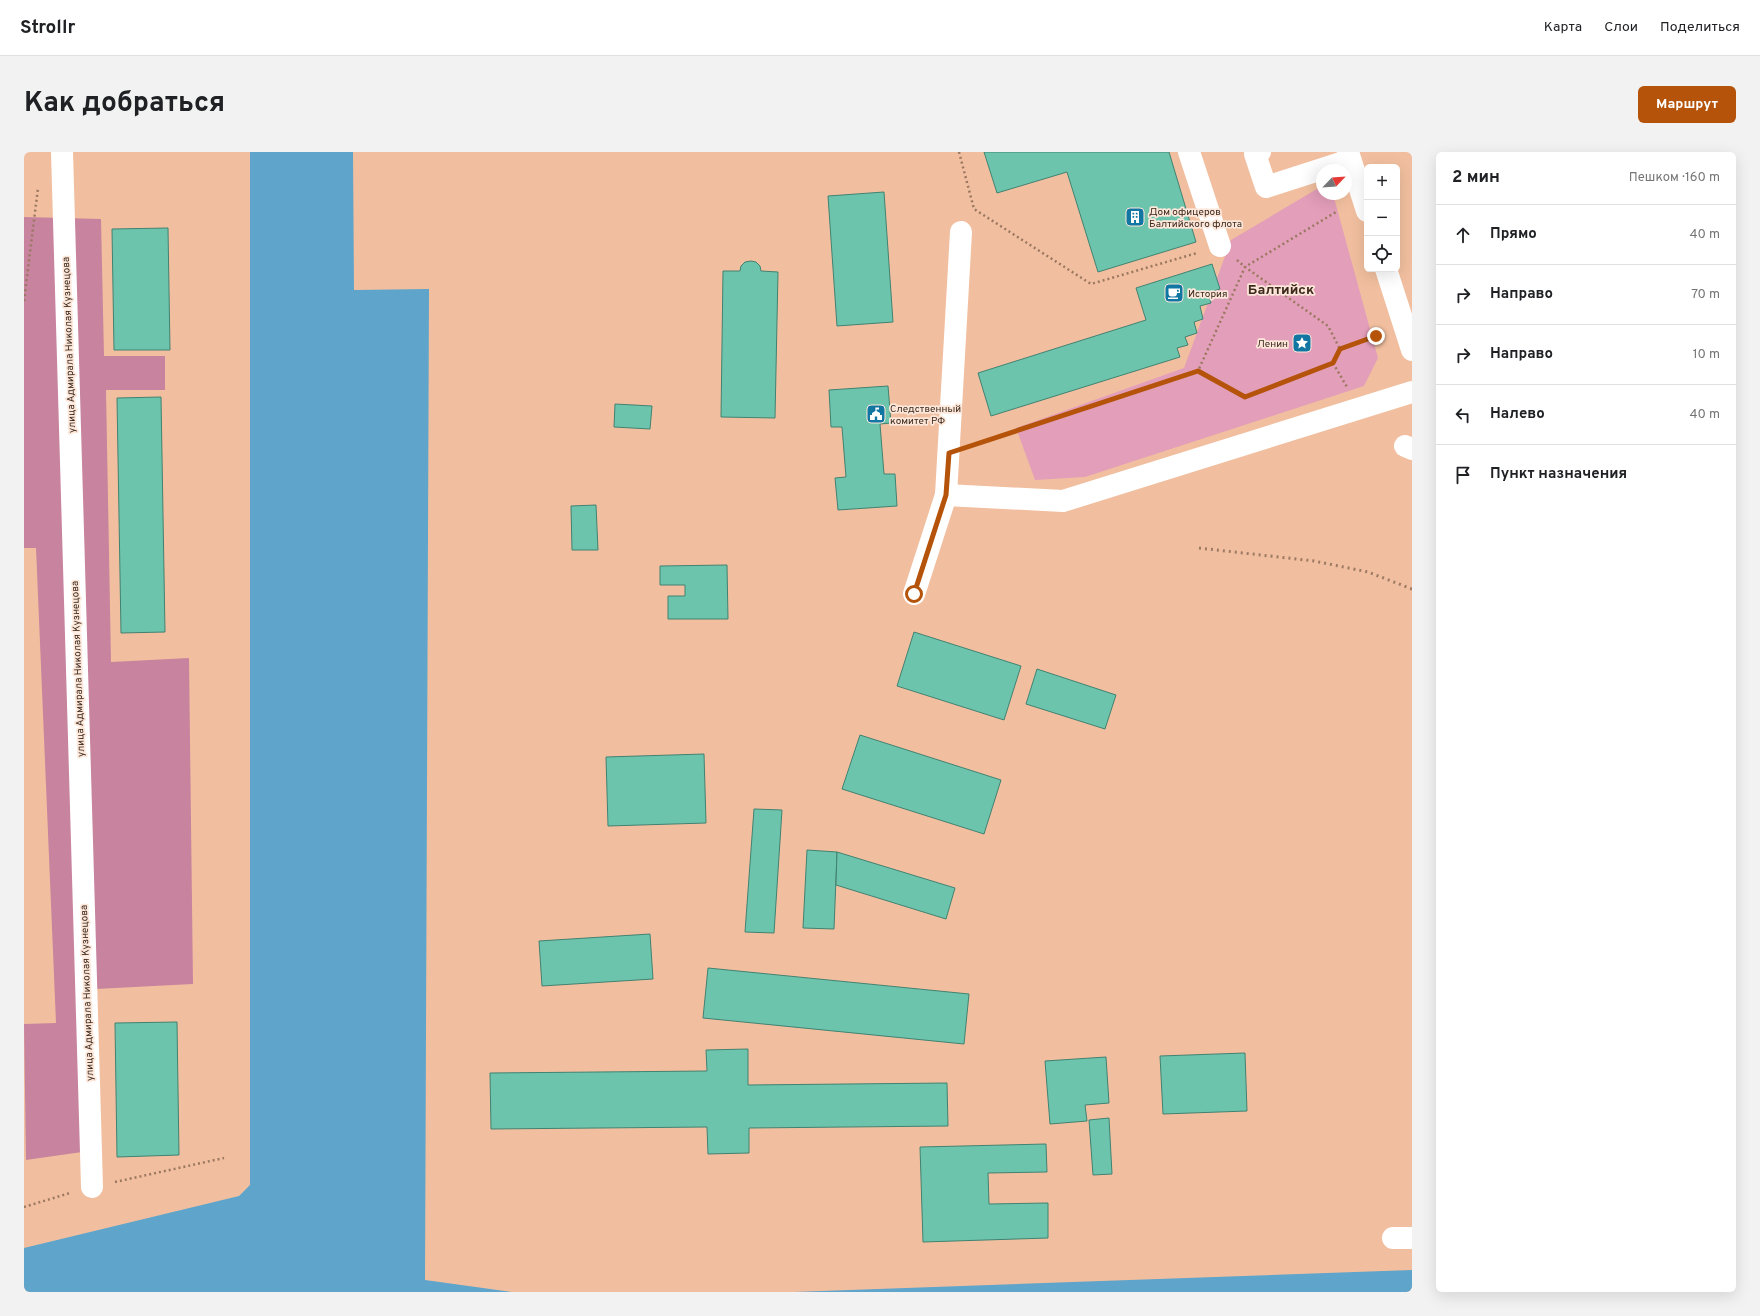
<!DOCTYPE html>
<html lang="ru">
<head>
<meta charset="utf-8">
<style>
	:root { --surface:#fff; --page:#f2f2f2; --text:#202124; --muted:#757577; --line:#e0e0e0; --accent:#b45309 }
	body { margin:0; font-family:Overpass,sans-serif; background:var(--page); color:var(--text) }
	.controls { position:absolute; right:12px; top:12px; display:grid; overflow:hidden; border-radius:6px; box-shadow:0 4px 16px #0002 }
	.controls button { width:36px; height:36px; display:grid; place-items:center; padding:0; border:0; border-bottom:1px solid var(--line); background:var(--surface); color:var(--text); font:20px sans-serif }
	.compass { position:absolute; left:1292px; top:12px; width:36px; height:36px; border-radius:50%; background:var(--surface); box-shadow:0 4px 16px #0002; rotate:65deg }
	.stop { position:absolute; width:12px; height:12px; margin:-9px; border:3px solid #b45309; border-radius:50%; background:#fff }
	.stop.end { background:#b45309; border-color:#fff; box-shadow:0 1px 4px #0008 }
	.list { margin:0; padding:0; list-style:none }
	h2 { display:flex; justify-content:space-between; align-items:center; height:52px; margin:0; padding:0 16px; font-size:17px }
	h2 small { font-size:13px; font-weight:400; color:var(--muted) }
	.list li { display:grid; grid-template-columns:26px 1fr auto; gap:12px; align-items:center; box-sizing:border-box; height:60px; padding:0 16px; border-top:1px solid var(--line) }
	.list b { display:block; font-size:15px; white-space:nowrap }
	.list em { font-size:13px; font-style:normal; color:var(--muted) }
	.icon { flex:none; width:22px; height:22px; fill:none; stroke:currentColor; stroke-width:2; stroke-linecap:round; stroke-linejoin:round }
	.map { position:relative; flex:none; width:1388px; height:1140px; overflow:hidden; border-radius:6px }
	header { display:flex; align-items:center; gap:24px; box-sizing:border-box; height:56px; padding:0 20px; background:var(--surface); border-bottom:1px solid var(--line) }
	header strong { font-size:19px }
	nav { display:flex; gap:22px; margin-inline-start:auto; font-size:14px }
	.intro { display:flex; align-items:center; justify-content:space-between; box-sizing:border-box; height:96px; padding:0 24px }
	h1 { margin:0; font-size:28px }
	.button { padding:10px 18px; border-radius:6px; background:var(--accent); color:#fff; font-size:14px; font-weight:700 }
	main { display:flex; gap:24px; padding:0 24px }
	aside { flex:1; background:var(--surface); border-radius:6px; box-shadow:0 4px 16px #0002 }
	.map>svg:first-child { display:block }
	.green { fill:#e39eb9 }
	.forest { fill:#c8839e }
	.water { fill:#5ea4cb }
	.building { fill:#6dc4ad; stroke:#418271 }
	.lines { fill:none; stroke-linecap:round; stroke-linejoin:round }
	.path { stroke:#9b7861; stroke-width:2.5; stroke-dasharray:2 3; stroke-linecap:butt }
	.minor { stroke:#fff; stroke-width:22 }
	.major { stroke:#fff; stroke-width:22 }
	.rail { stroke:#9d7a63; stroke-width:3; stroke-dasharray:2 4; stroke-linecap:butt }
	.route { stroke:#b45309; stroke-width:5 }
	.labels { text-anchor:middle; stroke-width:3.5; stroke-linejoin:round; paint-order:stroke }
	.poi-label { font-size:10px; fill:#3d2a1d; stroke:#fce7da; text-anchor:start }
	.street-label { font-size:10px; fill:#3d2a1d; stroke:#fce7da }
	.district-label { font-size:14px; font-weight:bold; fill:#3d2a1d; stroke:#fce7da }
</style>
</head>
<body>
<header>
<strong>Strollr</strong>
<nav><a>Карта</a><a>Слои</a><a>Поделиться</a></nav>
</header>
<div class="intro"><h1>Как добраться</h1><a class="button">Маршрут</a></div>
<main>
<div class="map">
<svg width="1388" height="1140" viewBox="0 0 1388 1140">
	<rect width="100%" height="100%" fill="#f1bf9f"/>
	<polygon class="green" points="1298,34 1298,42 1309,42 1354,206 1340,234 1061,325 1011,328 992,276 1160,216 1207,88"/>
	<polygon class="forest" points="0,65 77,67 80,204 141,204 141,238 82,238 87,510 165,506 169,832 52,838 58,1000 2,1008 0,872 32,871 12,396 0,396"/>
	<g class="water">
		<polygon points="226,0 329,0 330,138 405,137 401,1128 488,1140 0,1140 0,1096 215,1044 226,1033"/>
		<polygon points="1388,1118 1388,1140 770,1140"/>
	</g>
	<g class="building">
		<polygon points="960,0 1145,0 1172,90 1074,120 1043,20 973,41"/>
		<polygon points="860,40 869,170 813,174 804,44"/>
		<polygon points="144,76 146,198 90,198 88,77"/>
		<polygon points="727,109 732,110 736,114 737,119 754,120 751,266 697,265 699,119 716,119 717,114 721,110"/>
		<polygon points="1188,112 1196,137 1184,141 1187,151 1176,154 1179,167 1170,170 1173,181 1161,185 1164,193 1153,196 1156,205 967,264 954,221 1122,168 1112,136"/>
		<polygon points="864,234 867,271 856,272 860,322 871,322 873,354 814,358 811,326 822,325 818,275 807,275 805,238"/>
		<polygon points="137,245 141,480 97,481 93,246"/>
		<polygon points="591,252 628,254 626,277 590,275"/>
		<polygon points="572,353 574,398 548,398 547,354"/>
		<polygon points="703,413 704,467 644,467 644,444 661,444 661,433 636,433 636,414"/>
		<polygon points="890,480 997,514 980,568 873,534"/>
		<polygon points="1013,517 1092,543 1081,577 1002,552"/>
		<polygon points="836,583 977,628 960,682 818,637"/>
		<polygon points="680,602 682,671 584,674 582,605"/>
		<polygon points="730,657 758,658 750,781 721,780"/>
		<polygon points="783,698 813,700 810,777 779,776"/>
		<polygon points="813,700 931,736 922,767 812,733"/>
		<polygon points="626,782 629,827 518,834 515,789"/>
		<polygon points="684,816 945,842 940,892 679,866"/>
		<polygon points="153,870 155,1003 93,1005 91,871"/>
		<polygon points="724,897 724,933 923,931 924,974 725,976 725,1001 684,1002 683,975 467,977 466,921 683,919 682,898"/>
		<polygon points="1221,901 1223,959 1139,962 1136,904"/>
		<polygon points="1082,905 1085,951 1061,953 1063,969 1026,972 1021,909"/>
		<polygon points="1085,966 1088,1022 1069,1023 1065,968"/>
		<polygon points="1022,992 1023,1020 964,1021 965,1052 1024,1051 1024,1086 899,1090 896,995"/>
	</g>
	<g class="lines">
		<g class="path">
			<polyline points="935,0 950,57 1067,132 1173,101"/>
			<polyline points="1213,108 1221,115 1304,174 1316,197 1309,211 1221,245 1174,219 1221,115 1312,60"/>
			<polyline points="0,149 14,36"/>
			<polyline points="1316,197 1353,184"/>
			<polyline points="1309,211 1323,235"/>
			<polyline points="949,293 1174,219"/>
			<polyline points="91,1030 200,1006"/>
			<polyline points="0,1055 46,1041"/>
		</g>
		<g class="minor">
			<polyline points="38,0 68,1035"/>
			<polyline points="1165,0 1196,94"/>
			<polyline points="1236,0 1231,2 1242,35 1326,8"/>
			<polyline points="1381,294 1388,297"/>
			<polyline points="922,343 1039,349 1388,240"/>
			<polyline points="890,442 922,343 937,80"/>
			<polyline points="1369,1086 1388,1086"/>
		</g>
		<g class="major">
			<polyline points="1324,0 1343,59"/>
			<polyline points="1362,117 1388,198"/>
		</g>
		<polyline class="rail" points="1175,396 1290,409 1344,420 1388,437"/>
	</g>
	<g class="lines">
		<polyline class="route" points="890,442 922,343 925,301 1174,219 1221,245 1309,211 1316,197 1352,184"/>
	</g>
	<defs>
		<g id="building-square" transform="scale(1)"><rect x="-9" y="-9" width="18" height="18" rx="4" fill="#1177a2" stroke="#fce7da"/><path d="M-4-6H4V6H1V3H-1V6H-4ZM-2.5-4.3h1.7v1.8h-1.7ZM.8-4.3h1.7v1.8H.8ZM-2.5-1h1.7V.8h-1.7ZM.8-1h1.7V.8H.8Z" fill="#fff"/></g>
		<g id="cafe-square" transform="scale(1)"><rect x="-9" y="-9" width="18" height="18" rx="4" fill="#1177a2" stroke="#fce7da"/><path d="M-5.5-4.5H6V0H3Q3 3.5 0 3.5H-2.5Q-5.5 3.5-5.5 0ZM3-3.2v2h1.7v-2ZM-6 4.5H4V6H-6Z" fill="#fff"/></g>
		<g id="sight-square" transform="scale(1)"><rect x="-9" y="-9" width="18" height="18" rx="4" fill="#1177a2" stroke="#fce7da"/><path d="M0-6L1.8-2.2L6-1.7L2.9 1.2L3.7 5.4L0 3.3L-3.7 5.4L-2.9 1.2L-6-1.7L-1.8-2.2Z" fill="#fff"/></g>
		<g id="civic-square" transform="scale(1)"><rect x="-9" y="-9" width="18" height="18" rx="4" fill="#1177a2" stroke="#fce7da"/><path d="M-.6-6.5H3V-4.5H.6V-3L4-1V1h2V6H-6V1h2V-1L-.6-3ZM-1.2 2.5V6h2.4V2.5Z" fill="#fff"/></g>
	</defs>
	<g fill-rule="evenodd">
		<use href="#building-square" x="1111" y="65"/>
		<use href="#cafe-square" x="1150" y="141"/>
		<use href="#sight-square" x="1278" y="191"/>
		<use href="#civic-square" x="852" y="262"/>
	</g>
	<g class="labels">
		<g class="poi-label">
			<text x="1125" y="63">Дом офицеров<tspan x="1125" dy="12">Балтийского флота</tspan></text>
			<text x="1164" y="145">История</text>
			<text x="1264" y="195" text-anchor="end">Ленин</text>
			<text x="866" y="260">Следственный<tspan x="866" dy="12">комитет РФ</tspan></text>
		</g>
		<g class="street-label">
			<text transform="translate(44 193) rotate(-92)" y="4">улица Адмирала Николая Кузнецова</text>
			<text transform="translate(53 517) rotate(-92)" y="4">улица Адмирала Николая Кузнецова</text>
			<text transform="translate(62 841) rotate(-92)" y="4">улица Адмирала Николая Кузнецова</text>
		</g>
		<g class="district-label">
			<text x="1257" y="142">Балтийск</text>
		</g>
	</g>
</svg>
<div class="controls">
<button>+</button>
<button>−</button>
<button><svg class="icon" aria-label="locate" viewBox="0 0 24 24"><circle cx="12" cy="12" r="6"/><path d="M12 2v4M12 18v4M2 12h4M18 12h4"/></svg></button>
</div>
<svg class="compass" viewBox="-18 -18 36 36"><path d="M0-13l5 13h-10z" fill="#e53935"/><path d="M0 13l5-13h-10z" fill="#757577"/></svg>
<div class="stop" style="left:890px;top:442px"></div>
<div class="stop end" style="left:1352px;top:184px"></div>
</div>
<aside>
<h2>2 мин<small>Пешком · 160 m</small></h2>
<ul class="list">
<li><svg class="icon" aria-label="ahead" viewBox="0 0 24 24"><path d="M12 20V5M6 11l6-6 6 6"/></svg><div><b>Прямо</b></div><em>40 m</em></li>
<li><svg class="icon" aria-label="right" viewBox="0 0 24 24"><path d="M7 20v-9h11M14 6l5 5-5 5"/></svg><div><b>Направо</b></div><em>70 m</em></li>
<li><svg class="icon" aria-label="right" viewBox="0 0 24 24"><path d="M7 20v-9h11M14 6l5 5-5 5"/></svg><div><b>Направо</b></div><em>10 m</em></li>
<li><svg class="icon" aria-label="left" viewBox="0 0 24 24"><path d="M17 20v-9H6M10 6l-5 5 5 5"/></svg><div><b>Налево</b></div><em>40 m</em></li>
<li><svg class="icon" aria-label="arrive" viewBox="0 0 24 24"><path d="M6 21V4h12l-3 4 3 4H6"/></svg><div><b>Пункт назначения</b></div></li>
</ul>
</aside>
</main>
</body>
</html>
